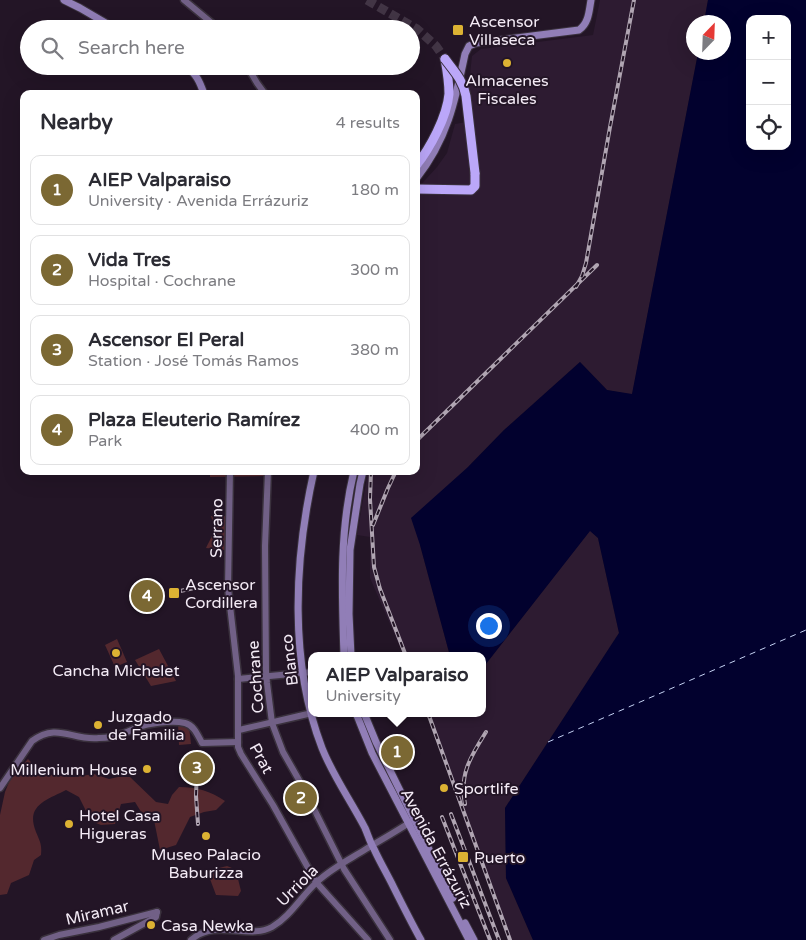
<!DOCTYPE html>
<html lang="en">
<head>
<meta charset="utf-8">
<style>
	:root { --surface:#fff; --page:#f7f7f7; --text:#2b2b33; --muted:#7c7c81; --line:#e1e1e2; --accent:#7b6833 }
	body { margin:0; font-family:"Varela Round",sans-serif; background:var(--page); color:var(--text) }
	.controls { position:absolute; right:15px; top:15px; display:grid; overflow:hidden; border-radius:10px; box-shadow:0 5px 20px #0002 }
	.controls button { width:45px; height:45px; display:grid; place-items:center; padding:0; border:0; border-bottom:1px solid var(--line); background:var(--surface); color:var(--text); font:25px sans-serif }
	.compass { position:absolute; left:686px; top:15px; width:45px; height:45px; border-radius:50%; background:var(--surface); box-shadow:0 5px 20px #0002; rotate:23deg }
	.you { position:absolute; left:488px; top:625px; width:18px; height:18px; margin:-12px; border:4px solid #fff; border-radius:50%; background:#1a73e8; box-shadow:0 0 0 8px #1a73e833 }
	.badge { display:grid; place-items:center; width:32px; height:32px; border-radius:50%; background:var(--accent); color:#fff; font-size:16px; font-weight:700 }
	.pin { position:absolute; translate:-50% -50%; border:2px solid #fff; box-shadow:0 1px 5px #0006 }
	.popup { position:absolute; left:308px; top:652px; width:178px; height:65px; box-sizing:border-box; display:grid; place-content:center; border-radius:10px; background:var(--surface); filter:drop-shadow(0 1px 4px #0005); font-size:16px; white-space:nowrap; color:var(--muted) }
	.popup b { font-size:19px; color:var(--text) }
	.popup::after { content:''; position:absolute; left:50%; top:100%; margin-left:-10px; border:10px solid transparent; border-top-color:var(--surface) }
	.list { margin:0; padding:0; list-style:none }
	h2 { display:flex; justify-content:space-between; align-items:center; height:65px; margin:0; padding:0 20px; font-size:21px }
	h2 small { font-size:16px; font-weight:400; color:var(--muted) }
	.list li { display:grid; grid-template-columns:32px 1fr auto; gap:15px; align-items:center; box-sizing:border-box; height:70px; margin:0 10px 10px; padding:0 10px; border:1px solid var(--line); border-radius:10px }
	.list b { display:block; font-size:19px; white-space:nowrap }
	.list p { margin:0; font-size:16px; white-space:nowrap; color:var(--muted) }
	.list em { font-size:16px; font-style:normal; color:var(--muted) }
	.icon { flex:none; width:28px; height:28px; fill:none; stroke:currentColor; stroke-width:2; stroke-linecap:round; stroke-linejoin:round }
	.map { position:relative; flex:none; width:806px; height:940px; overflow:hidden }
	.search { position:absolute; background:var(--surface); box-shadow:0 5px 20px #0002; left:20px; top:20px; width:400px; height:55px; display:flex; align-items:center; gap:12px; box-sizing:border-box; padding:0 18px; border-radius:28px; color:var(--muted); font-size:19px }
	.panel { position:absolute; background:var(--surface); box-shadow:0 5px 20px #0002; left:20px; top:90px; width:400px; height:385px; border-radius:10px }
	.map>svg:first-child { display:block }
	.built { fill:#2d1b31 }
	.green { fill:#53282e }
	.water { fill:#02012e; fill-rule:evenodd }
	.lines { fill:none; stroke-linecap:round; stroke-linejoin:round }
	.ferry { stroke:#c6d3f4; stroke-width:1; stroke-dasharray:6 5; stroke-linecap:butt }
	.highway-tunnel { stroke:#423545; stroke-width:9; stroke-dasharray:9 4.5; stroke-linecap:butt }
	.secondary-casing { stroke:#3a313d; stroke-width:9 }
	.primary-casing { stroke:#3a313d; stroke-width:9 }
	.highway-casing { stroke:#3a313d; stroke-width:11 }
	.secondary { stroke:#716086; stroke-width:6 }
	.primary { stroke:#917eb7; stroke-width:7 }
	.highway { stroke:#bba7f9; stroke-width:9 }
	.rail-casing { stroke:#b0a5b2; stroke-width:4 }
	.rail { stroke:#231526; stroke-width:2; stroke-dasharray:5.5; stroke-linecap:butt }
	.highway-bridge-casing { stroke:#3a313d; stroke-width:11; stroke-linecap:butt }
	.highway-bridge { stroke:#bba7f9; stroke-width:9 }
	.poi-dot { fill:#dcb233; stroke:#231526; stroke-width:2 }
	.labels { text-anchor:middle; stroke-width:4; stroke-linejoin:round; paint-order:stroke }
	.poi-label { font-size:16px; fill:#f4ebf6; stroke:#231526; text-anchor:start }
	.street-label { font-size:16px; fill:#f4ebf6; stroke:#231526 }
</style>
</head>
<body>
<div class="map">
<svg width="806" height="940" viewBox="0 0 806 940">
	<rect width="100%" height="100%" fill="#231526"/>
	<g class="built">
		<polygon points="600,0 708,0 704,22 694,22 694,52 698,53 632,395 607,390 580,362 504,430 468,467 420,545 450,656 404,656 370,578 370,537 357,535 368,471 416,471 416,190 437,167 447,153 455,124 472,121 468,92 472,56 481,49 593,35"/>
		<polygon points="590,530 598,538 619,633 505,808 506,878 533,940 510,940 484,865 470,838 433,728 427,713 482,713 482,669"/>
	</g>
	<g class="green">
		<polygon points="210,471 266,471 266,476 210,477"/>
		<path d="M211,516H226L225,550L206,548C213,534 216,531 211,516Z"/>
		<polygon points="153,579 164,601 141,613 130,591"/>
		<polygon points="117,639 127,662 115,667 105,645"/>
		<polygon points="159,649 176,681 151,686 135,660"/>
		<polygon points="178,723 189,726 191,744 179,745"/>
		<path d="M28,759L42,774L74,777L94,774L109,779L118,777H130L156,802L168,804L172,795L179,787C197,787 210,791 225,801L216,810L204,812L190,817L176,845L160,850L153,815H143L135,802L121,804L115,824L101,825L91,821L79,797L66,790C47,800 25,805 36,832C40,842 42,844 41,855L34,860L29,875L11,883L7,894L0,895V815L5,792L9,782L18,770Z"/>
		<polygon points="227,866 232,868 237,875 241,891 238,896 216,895 207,871"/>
	</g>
	<path class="water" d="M708,0H806V940H533L506,878L505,808L619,633L598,538L590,531L482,669V656H450L420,545L411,518L468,467L504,430L580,362L607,390L632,394L698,53L724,52V22H704ZM750,19H787V146H750Z"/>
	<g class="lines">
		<polyline class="ferry" points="548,742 806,630"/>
		<polyline class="highway-tunnel" points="367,0 417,29 436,46 445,59"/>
		<g class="secondary-casing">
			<g id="secondary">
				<polyline points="184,0 219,29"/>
				<polyline points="247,66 257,83 265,94"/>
				<polyline points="230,471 228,588 238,676 238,747 241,754 273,805 316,882 368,940"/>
				<polyline points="268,471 265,546 266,671 267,683 272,723 283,752 303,787 344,869 390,940"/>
				<polyline points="238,679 312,672"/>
				<polyline points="239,730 312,713"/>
				<path d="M0,788L32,741C58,722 72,741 99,738C106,738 114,737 121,734C126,733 131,730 136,728C149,723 172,720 185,723C194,725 198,736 202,743L238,742"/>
				<polyline points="44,940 59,935 99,927 157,912"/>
				<polyline points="114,940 156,917 157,912"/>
				<path d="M191,940C216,918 249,940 272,927C291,916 302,895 318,881C332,868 350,859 366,849C381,840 397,831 412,821"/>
			</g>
		</g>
		<g class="primary-casing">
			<g id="primary">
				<polyline points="64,0 80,8 116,29"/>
				<path d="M185,66C196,73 200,82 204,94"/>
				<path d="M416,179C447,140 455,102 465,54L469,46L476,43L579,30C589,23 589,11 591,0"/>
				<path d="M314,471C294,560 289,662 322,748C333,776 351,801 365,828C368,835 370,842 374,849C380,862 387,874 393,886C402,904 411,922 421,940"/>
				<path d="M344,656C342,593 339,533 354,471"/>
				<polyline points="351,656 349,614 350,550 360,484 363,471"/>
				<polyline points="356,713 372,753 469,940"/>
				<polyline points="364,713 376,742 453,898"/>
				<polyline points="465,923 474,940"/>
			</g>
		</g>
		<g class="highway-casing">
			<g id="highway">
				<path d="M416,166C430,148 447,117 449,94C449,82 447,70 445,59"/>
				<polyline points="416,189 471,190 475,186 475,173"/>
			</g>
		</g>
		<use href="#secondary" class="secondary"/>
		<use href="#primary" class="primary"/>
		<use href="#highway" class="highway"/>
		<g class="rail-casing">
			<g id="rail">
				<polyline points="576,287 582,276 586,263 610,127 634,0"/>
				<polyline points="416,441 597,265"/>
				<polyline points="371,471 370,499 374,567 380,589 406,656"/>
				<polyline points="373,525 388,488 396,471"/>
				<polyline points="171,593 208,585"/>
				<polyline points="428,713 510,940"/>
				<polyline points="197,768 196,796 198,824"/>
				<path d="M465,804C459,774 471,756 486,732"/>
				<polyline points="451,814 499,940"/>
				<polyline points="442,817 490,940"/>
			</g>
		</g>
		<use href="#rail" class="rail"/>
		<g class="highway-bridge-casing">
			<path id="highway-bridge" d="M445,59C454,71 463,80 466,96L475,173"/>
		</g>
		<use href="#highway-bridge" class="highway-bridge"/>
	</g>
	<g class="poi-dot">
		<rect x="452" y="24" width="12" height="12" rx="2.5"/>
		<circle cx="507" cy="63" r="5"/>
		<rect x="168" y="587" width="12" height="12" rx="2.5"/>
		<circle cx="116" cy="653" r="5"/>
		<circle cx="98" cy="725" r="5"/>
		<circle cx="147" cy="769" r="5"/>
		<circle cx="444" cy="788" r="5"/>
		<circle cx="69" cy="824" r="5"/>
		<circle cx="206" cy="836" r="5"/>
		<rect x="457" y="851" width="12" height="12" rx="2.5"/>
		<circle cx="151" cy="925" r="5"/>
	</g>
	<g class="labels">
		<g class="poi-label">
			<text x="469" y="27">Ascensor<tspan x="469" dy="18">Villaseca</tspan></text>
			<text x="507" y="86" text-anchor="middle">Almacenes<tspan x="507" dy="18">Fiscales</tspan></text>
			<text x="185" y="590">Ascensor<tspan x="185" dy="18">Cordillera</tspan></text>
			<text x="116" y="676" text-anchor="middle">Cancha Michelet</text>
			<text x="108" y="722">Juzgado<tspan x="108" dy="18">de Familia</tspan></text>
			<text x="137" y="775" text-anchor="end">Millenium House</text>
			<text x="454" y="794">Sportlife</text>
			<text x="79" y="821">Hotel Casa<tspan x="79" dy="18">Higueras</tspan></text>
			<text x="206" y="860" text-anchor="middle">Museo Palacio<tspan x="206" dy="18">Baburizza</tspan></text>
			<text x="474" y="863">Puerto</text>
			<text x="161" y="931">Casa Newka</text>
		</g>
		<g class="street-label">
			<text transform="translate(216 528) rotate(-89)" y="6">Serrano</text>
			<text transform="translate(289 660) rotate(-97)" y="6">Blanco</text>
			<text transform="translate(255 677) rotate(-94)" y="6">Cochrane</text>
			<text transform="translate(262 758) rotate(61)" y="6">Prat</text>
			<text transform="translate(437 848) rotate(62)" y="6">Avenida Errázuriz</text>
			<text transform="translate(297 885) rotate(-45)" y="6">Urriola</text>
			<text transform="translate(97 912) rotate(-13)" y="6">Miramar</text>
		</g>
	</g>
</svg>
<div class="controls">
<button>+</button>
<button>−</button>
<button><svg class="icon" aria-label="locate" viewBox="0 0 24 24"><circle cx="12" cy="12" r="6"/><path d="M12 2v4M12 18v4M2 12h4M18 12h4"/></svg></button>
</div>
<svg class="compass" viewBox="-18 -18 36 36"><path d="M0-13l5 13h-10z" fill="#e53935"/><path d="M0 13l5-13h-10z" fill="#7c7c81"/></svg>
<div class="you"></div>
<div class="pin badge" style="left:397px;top:752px">1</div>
<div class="popup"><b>AIEP Valparaiso</b>University</div>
<div class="pin badge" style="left:301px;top:798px">2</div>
<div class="pin badge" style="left:197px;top:768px">3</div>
<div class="pin badge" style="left:147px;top:596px">4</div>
<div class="search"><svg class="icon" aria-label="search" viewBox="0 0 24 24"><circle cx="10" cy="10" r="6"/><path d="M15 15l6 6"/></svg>Search here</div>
<section class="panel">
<h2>Nearby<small>4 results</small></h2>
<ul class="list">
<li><span class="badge">1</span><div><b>AIEP Valparaiso</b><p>University · Avenida Errázuriz</p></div><em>180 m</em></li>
<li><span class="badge">2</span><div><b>Vida Tres</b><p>Hospital · Cochrane</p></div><em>300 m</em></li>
<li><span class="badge">3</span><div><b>Ascensor El Peral</b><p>Station · José Tomás Ramos</p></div><em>380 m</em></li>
<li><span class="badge">4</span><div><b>Plaza Eleuterio Ramírez</b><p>Park</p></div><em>400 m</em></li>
</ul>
</section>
</div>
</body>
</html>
